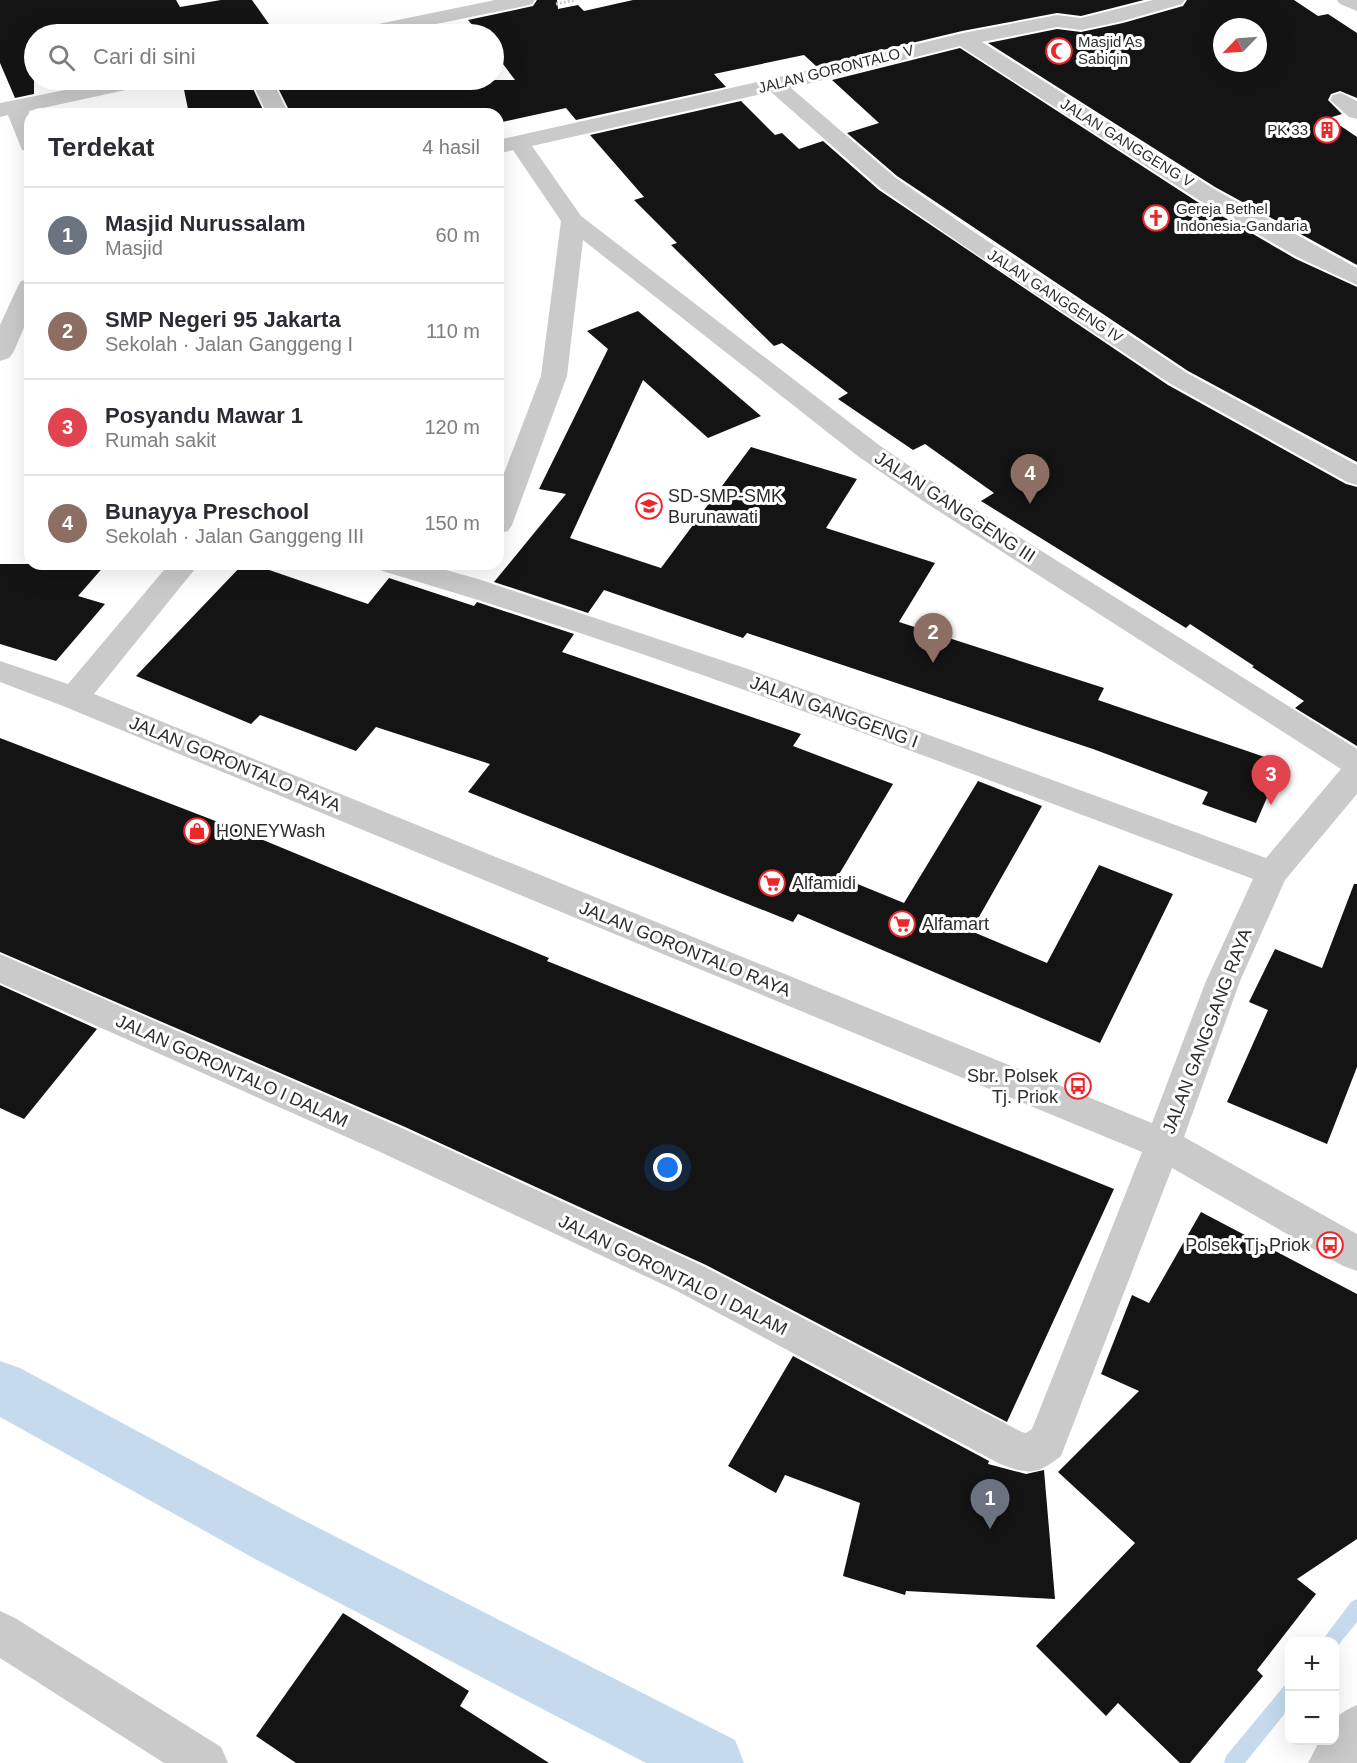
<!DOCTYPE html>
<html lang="id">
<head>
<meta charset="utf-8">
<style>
	:root { --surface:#fff; --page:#f2f2f3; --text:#2b2b33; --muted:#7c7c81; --line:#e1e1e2; --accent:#db2777 }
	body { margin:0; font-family:Helvetica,sans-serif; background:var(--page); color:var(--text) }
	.controls { position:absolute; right:18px; bottom:18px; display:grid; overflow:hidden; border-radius:12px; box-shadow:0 6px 24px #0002 }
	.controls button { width:54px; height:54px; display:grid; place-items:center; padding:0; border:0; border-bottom:2px solid var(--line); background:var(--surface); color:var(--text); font:30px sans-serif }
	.compass { position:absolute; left:1213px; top:18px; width:54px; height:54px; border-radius:50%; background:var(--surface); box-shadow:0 6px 24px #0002; rotate:245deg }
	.you { position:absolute; left:668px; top:1168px; width:21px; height:21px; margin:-15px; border:4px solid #fff; border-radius:50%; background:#1a73e8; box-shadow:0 0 0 9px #1a73e833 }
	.badge { display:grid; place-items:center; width:39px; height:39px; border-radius:50%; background:var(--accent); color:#fff; font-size:20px; font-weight:700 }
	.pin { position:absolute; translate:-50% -50px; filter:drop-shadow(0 2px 3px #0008) }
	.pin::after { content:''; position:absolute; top:32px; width:21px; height:18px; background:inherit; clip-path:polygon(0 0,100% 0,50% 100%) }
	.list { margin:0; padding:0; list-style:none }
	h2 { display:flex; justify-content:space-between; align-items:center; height:78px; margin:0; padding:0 24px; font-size:26px }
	h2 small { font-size:20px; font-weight:400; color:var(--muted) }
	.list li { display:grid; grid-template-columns:39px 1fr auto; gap:18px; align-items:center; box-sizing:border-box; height:96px; padding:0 24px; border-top:2px solid var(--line) }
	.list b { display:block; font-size:22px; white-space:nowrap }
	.list p { margin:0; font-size:20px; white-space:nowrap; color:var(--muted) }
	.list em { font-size:20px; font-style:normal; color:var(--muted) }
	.icon { flex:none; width:33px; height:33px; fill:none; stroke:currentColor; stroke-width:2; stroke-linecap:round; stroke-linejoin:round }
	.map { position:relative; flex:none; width:1357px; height:1763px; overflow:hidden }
	.search { position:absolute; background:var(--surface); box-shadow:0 6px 24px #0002; left:24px; top:24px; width:480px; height:66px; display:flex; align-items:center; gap:15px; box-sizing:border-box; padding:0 21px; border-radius:33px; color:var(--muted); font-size:22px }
	.panel { position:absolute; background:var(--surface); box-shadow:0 6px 24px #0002; left:24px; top:108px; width:480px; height:462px; border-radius:18px }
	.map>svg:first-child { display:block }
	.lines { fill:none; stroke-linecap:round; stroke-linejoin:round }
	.stream { fill:#c5dbed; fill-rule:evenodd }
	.canal { fill:#c5dbed; fill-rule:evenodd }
	.building { fill:#141414; fill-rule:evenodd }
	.path { stroke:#cacaca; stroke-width:3; stroke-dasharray:2 2; stroke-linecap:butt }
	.minor { fill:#cacaca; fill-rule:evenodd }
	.labels { text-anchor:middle; stroke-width:6; stroke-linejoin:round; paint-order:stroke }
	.far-poi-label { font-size:15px; fill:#2d2d2d; stroke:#fff; text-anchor:start }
	.far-street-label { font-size:15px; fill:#2d2d2d; stroke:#fff }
	.poi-label { font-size:18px; fill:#2d2d2d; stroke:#fff; text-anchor:start }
	.street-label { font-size:18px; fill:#2d2d2d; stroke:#fff }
</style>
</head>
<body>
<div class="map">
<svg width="1357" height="1763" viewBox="0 0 1357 1763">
	<rect width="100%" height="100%" fill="#fff"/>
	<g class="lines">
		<g class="stream">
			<polygon points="1357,1599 1357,1622 1336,1648 1334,1649 1334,1642 1321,1642 1351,1602"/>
			<polygon points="1290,1683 1290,1707 1245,1763 1224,1763 1226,1756 1284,1686"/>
		</g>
		<polygon class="canal" points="0,1361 20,1368 299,1518 735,1740 744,1763 646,1763 257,1560 0,1417"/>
	</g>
	<g class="building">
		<polygon points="0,0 176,0 180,7 221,0 252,0 276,34 34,34 34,94 15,98 0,63"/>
		<polygon points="537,0 557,0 558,9 578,5 584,11 633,0 1144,0 1081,16 1057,13 962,31 816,66 804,55 714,74 726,87 576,120 566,108 498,123 498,114 291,114 274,80 515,80 494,52 494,34 480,34 468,20 533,6"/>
		<path d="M1187,0H1294L1318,16L1328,14L1357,33V98L1340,91L1331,94L1328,100L1342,114L1329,118L1357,137V265L1215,187L988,43L1057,29L1081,32L1123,23L1183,6ZM1222,27H1258V63H1222Z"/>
		<polygon points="960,48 1196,201 1296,259 1357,287 1357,462 1188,371 897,176 847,133 879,123 832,80"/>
		<polygon points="182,80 249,80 265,114 189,114"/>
		<polygon points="741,101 775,135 782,133 799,149 823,141 879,190 1168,385 1346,484 1357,487 1357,746 1295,708 1304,701 1252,667 1254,666 1190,624 1186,628 981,501 994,493 925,444 913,450 838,399 848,393 782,343 774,346 671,245 677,243 634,200 644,197 590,135"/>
		<polygon points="638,311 761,416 708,438 643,380 570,538 661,568 751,447 857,479 826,528 935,563 899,622 1104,688 1098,700 1282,763 1256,823 1202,804 1208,792 1093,749 747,633 743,638 604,590 588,613 494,582 566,494 539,489 608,349 587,331"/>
		<polygon points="0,564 106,564 78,596 105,604 56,661 0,644"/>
		<polygon points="243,564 252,564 368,604 389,578 474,606 477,602 574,634 562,652 801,734 793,746 893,784 838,876 904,903 978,781 1042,806 971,931 1047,963 1099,865 1173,894 1100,1043 798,914 793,922 468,792 490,764 376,727 356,751 260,715 251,724 136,676"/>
		<polygon points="0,738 244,832 549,958 547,961 1114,1189 1007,1422 706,1265 405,1127 0,952"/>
		<polygon points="1354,884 1357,884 1357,1067 1327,1144 1227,1102 1268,1010 1249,1002 1275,949 1322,968"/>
		<polygon points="0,985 97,1029 24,1119 0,1108"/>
		<polygon points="1201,1212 1357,1294 1357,1539 1297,1579 1316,1594 1257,1670 1263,1676 1190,1763 1180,1763 1118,1703 1106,1716 1036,1646 1135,1543 1058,1472 1139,1391 1101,1374 1132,1295 1149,1303"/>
		<polygon points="793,1356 989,1461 988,1464 1026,1474 1044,1470 1055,1599 906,1591 905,1595 843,1576 860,1503 785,1475 776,1493 728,1466"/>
		<polygon points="343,1613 469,1691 460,1706 549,1763 296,1763 256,1736"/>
	</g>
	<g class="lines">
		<polyline class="path" points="556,4 576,0"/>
		<g class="minor">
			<polygon points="495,0 535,0 532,4 525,6 387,34 349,34 352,30 359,28"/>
			<path d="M1153,0H1185L1182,4L1123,21L1081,30L1057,27L982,42L1214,189L1357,268V285L1297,257L1197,199L960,46L791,88L896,178L980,236L1187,373L1357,465V485L1347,482L1169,383L964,246L880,188L771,92L532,146L581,216L879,445L946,491L1357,749V794L1285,880L1240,981L1184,1137L1357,1234V1271L1343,1266L1172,1168L1061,1456C1036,1475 1030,1475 1000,1464L677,1291L378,1151L0,983V954L404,1129L705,1267L1022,1432L1026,1433L1032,1429L1142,1152L63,706L0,682V661L68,684L169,564H199L94,694L1152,1123L1206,981L1253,879C964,772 677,657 382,571L378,564H425L478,579L745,668L1266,858L1341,769L926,503L859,457L583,240L567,376L512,525L508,531L498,534V489L541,376L561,221L513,150L498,154V140L775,78L963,33L1057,15L1081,18Z"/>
			<polygon points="1337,0 1357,0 1357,11 1340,4"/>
			<polygon points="115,80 155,80 152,85 144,86 29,111 30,152 22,150 8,115 0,117 0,103"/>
			<polygon points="251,80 272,80 289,114 267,114"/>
			<polygon points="1341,93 1357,101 1357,119 1349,117 1330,100 1333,95"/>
			<polygon points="30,279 30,314 13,353 9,358 0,361 0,325 18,286 21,281"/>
			<polygon points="0,1611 15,1618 221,1747 228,1763 164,1763 0,1658"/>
			<path d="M1357,1705V1763H1308L1320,1740H1334C1334,1717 1335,1715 1357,1705Z"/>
		</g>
	</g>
	<defs>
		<g id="mosque-ring" transform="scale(1.35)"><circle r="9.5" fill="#fff" stroke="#ec272a" stroke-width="1.5"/><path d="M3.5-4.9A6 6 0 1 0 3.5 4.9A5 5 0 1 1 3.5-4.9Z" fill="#ec272a"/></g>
		<g id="building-ring" transform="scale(1.35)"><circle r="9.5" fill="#fff" stroke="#ec272a" stroke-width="1.5"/><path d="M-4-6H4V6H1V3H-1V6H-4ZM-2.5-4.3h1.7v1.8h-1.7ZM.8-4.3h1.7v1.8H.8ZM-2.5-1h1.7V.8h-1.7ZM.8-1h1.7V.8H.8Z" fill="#ec272a"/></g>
		<g id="church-ring" transform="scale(1.35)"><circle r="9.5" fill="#fff" stroke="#ec272a" stroke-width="1.5"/><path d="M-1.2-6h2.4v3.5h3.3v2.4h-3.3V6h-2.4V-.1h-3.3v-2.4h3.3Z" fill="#ec272a"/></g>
		<g id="school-ring" transform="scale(1.35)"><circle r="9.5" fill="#fff" stroke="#ec272a" stroke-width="1.5"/><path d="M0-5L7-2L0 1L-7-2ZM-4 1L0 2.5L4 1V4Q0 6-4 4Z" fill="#ec272a"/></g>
		<g id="shop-ring" transform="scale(1.35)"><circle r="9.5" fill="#fff" stroke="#ec272a" stroke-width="1.5"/><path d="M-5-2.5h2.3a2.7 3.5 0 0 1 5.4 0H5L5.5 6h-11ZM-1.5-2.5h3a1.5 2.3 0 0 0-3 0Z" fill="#ec272a"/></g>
		<g id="supermarket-ring" transform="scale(1.35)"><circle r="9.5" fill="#fff" stroke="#ec272a" stroke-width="1.5"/><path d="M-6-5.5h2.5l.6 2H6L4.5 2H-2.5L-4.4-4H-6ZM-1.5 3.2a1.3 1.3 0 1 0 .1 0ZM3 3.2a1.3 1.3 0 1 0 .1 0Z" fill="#ec272a"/></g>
		<g id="bus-ring" transform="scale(1.35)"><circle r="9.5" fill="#fff" stroke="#ec272a" stroke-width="1.5"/><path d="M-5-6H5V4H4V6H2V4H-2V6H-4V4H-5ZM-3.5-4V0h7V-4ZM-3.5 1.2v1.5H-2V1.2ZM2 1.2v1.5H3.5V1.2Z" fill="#ec272a"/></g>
	</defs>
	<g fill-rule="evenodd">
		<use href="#mosque-ring" x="1059" y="51"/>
		<use href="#building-ring" x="1327" y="130"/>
		<use href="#church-ring" x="1156" y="218"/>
		<use href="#school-ring" x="649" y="506"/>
		<use href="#shop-ring" x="197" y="831"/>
		<use href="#supermarket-ring" x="772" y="883"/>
		<use href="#supermarket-ring" x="902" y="924"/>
		<use href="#bus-ring" x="1078" y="1086"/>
		<use href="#bus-ring" x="1330" y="1245"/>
	</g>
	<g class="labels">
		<g class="far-poi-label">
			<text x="1078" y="47">Masjid As<tspan x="1078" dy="17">Sabiqin</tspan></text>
			<text x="1308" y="135" text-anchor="end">PK 33</text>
			<text x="1176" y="214">Gereja Bethel<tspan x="1176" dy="17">Indonesia-Gandaria</tspan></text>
		</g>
		<g class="far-street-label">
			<text transform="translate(836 69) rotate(-14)" y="5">JALAN GORONTALO V</text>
			<text transform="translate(1127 143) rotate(32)" y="5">JALAN GANGGENG V</text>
			<text transform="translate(1055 296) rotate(33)" y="5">JALAN GANGGENG IV</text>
		</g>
		<g class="poi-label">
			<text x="668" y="502">SD-SMP-SMK<tspan x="668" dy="21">Burunawati</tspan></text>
			<text x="216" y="837">HONEYWash</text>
			<text x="792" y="889">Alfamidi</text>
			<text x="922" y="930">Alfamart</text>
			<text x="1058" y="1082" text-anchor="end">Sbr. Polsek<tspan x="1058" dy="21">Tj. Priok</tspan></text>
			<text x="1310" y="1251" text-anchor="end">Polsek Tj. Priok</text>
		</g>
		<g class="street-label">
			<text transform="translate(955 507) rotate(33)" y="6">JALAN GANGGENG III</text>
			<text transform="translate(834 712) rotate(20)" y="6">JALAN GANGGENG I</text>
			<text transform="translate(235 764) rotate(22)" y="6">JALAN GORONTALO RAYA</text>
			<text transform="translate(685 949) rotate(22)" y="6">JALAN GORONTALO RAYA</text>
			<text transform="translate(1207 1031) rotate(-69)" y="6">JALAN GANGGANG RAYA</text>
			<text transform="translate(232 1071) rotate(24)" y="6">JALAN GORONTALO I DALAM</text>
			<text transform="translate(673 1275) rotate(26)" y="6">JALAN GORONTALO I DALAM</text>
		</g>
	</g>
</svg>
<div class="controls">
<button>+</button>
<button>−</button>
</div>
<svg class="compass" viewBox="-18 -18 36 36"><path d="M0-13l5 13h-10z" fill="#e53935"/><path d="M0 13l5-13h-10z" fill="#7c7c81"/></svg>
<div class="you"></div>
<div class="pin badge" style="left:990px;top:1529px;background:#6b7280">1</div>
<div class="pin badge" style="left:933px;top:663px;background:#8d6e63">2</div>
<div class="pin badge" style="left:1271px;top:805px;background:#e0444e">3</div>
<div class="pin badge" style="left:1030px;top:504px;background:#8d6e63">4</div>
<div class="search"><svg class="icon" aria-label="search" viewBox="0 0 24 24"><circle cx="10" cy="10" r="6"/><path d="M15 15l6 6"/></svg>Cari di sini</div>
<section class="panel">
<h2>Terdekat<small>4 hasil</small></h2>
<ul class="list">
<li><span class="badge" style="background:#6b7280">1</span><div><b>Masjid Nurussalam</b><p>Masjid</p></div><em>60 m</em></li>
<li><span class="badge" style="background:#8d6e63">2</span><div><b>SMP Negeri 95 Jakarta</b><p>Sekolah · Jalan Ganggeng I</p></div><em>110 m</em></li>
<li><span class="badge" style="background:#e0444e">3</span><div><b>Posyandu Mawar 1</b><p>Rumah sakit</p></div><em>120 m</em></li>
<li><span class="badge" style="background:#8d6e63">4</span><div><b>Bunayya Preschool</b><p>Sekolah · Jalan Ganggeng III</p></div><em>150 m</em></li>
</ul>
</section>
</div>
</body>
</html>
